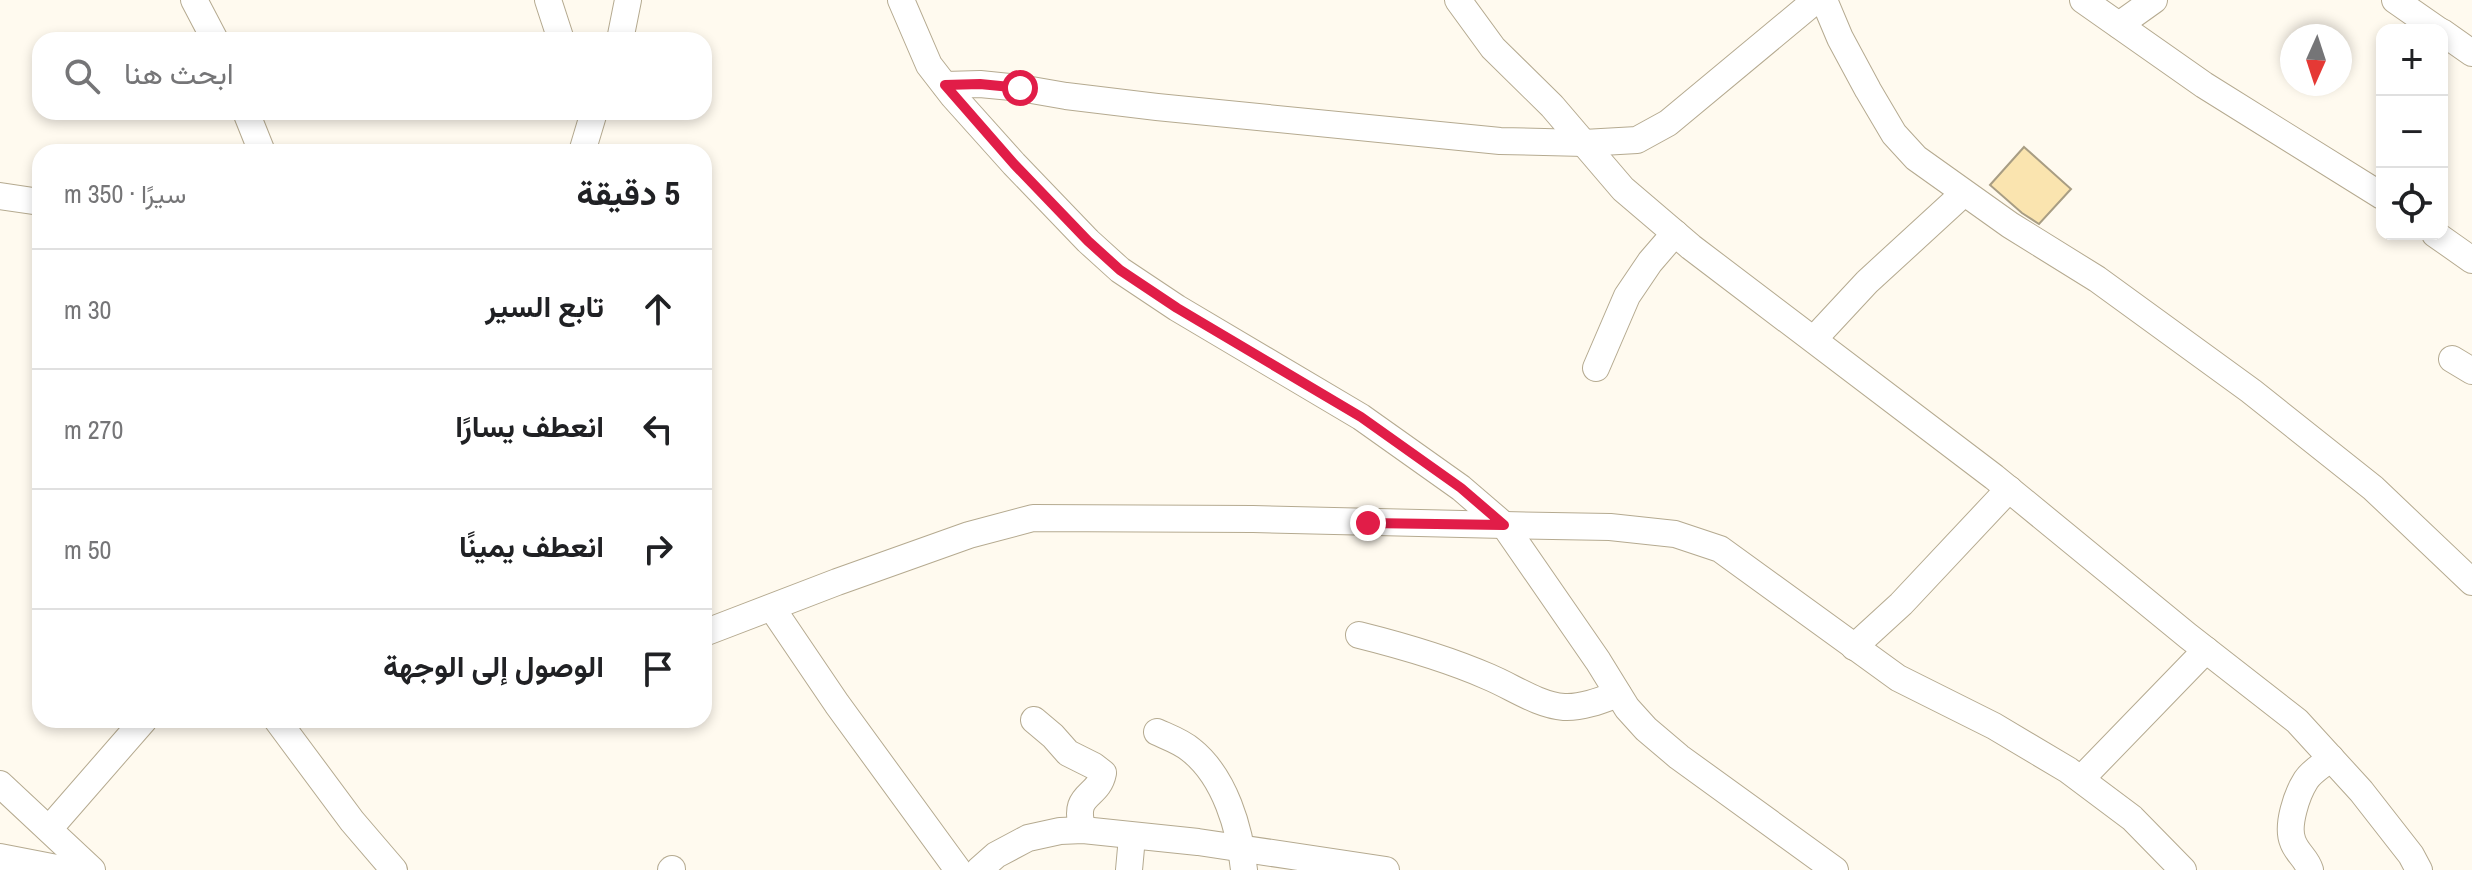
<!DOCTYPE html>
<html lang="ar">
<head>
<meta charset="utf-8">
<style>
	:root { --surface:#fff; --page:#f6f6f6; --text:#202124; --muted:#757577; --line:#e0e0e0 }
	body { margin:0; font-family:"Archivo Narrow",Vazirmatn,sans-serif; background:var(--page); color:var(--text); direction:rtl }
	.controls { position:absolute; right:24px; top:24px; display:grid; overflow:hidden; border-radius:16px; box-shadow:0 4px 12px #0003 }
	.controls button { width:72px; height:72px; display:grid; place-items:center; padding:0; border:0; border-bottom:2px solid var(--line); background:var(--surface); color:var(--text); font:40px sans-serif }
	.compass { position:absolute; left:2280px; top:24px; width:72px; height:72px; border-radius:50%; background:var(--surface); box-shadow:0 4px 12px #0003; rotate:183deg }
	.stop { position:absolute; width:24px; height:24px; margin:-18px; border:6px solid #e11d48; border-radius:50%; background:#fff }
	.stop.end { background:#e11d48; border-color:#fff; box-shadow:0 2px 8px #0008 }
	.list { margin:0; padding:0; list-style:none }
	h2 { display:flex; justify-content:space-between; align-items:center; height:104px; margin:0; padding:0 32px; font-size:34px }
	h2 small { font-size:26px; font-weight:400; color:var(--muted) }
	.list li { display:grid; grid-template-columns:52px 1fr auto; gap:24px; align-items:center; box-sizing:border-box; height:120px; padding:0 32px; border-top:2px solid var(--line) }
	.list b { display:block; font-size:30px; white-space:nowrap }
	.list em { font-size:26px; font-style:normal; color:var(--muted) }
	.icon { flex:none; width:44px; height:44px; fill:none; stroke:currentColor; stroke-width:2; stroke-linecap:round; stroke-linejoin:round }
	.map { position:relative; flex:none; width:2472px; height:870px; overflow:hidden; direction:ltr }
	.search { position:absolute; background:var(--surface); box-shadow:0 4px 12px #0003; left:32px; top:32px; width:680px; height:88px; display:flex; align-items:center; gap:20px; box-sizing:border-box; padding:0 28px; border-radius:24px; color:var(--muted); font-size:30px }
	.panel { position:absolute; background:var(--surface); box-shadow:0 4px 12px #0003; left:32px; top:144px; width:680px; height:584px; border-radius:24px; direction:rtl }
	.map>svg:first-child { display:block }
	.building { fill:#fae4af; stroke:#a89d83; stroke-width:2 }
	.lines { fill:none; stroke-linecap:round; stroke-linejoin:round }
	.minor-casing { stroke:#b5aa90; stroke-width:28 }
	.minor { stroke:#fff; stroke-width:26 }
	.route { stroke:#e11d48; stroke-width:10 }
</style>
</head>
<body>
<div class="map">
<svg width="2472" height="870" viewBox="0 0 2472 870">
	<rect width="100%" height="100%" fill="#fffaef"/>
	<polygon class="building" points="2024,147 2071,189 2039,224 2022,213 1990,185"/>
	<g class="lines">
		<g class="minor-casing">
			<g id="minor">
				<polyline points="194,0 215,40"/>
				<polyline points="548,0 561,40"/>
				<polyline points="901,0 929,65 953,96 1014,164 1088,241 1120,270 1177,308 1361,417 1461,488 1504,525 1598,661 1627,708 1646,729 1679,757 1835,870"/>
				<polyline points="1458,0 1493,48 1552,106 1623,189 1691,247 1994,477 2188,636 2297,721 2361,791 2411,855 2419,870"/>
				<polyline points="1824,0 1840,38 1868,90 1894,134 1916,158 2010,225 2097,279 2251,391 2373,488 2472,582"/>
				<polyline points="2083,0 2204,85 2382,196"/>
				<polyline points="2395,0 2438,30"/>
				<polyline points="2119,25 2154,0"/>
				<polyline points="2442,32 2472,53"/>
				<polyline points="620,40 628,0"/>
				<polyline points="945,85 980,84 1020,88 1066,96 1157,107 1500,141 1584,143 1637,140 1668,123 1810,5"/>
				<polyline points="246,112 262,152"/>
				<polyline points="582,152 594,112"/>
				<polyline points="0,196 40,202"/>
				<polyline points="2435,234 2472,260"/>
				<polyline points="1814,339 1867,282 1964,193"/>
				<polyline points="2452,359 2472,371"/>
				<polyline points="1596,368 1627,296 1650,262 1675,233"/>
				<polyline points="772,608 837,704 958,870"/>
				<polyline points="704,633 837,582 969,535 1033,518 1253,519 1504,525 1610,527 1675,534 1720,549 1898,678 1994,726 2068,770 2132,818 2183,870"/>
				<path d="M1359,635C1403,646 1448,659 1489,677C1513,687 1538,705 1564,707C1582,708 1602,700 1618,694"/>
				<polyline points="1854,647 1901,604 2009,489"/>
				<polyline points="277,720 352,821 394,870"/>
				<path d="M1034,720L1053,736L1068,753L1094,766L1103,773C1098,799 1071,792 1083,830"/>
				<path d="M1157,732C1168,737 1182,742 1191,750C1225,777 1240,829 1244,870"/>
				<polyline points="2081,779 2206,650"/>
				<polyline points="0,784 92,870"/>
				<polyline points="49,829 144,720"/>
				<polyline points="0,857 67,870"/>
				<polyline points="671,870 672,869"/>
				<polyline points="979,870 996,855 1028,838 1060,831 1083,830 1198,842 1386,870"/>
				<polyline points="1129,870 1132,837"/>
				<path d="M2310,870C2307,859 2297,853 2293,842C2286,826 2297,794 2306,780C2312,771 2323,765 2331,758"/>
			</g>
		</g>
		<use href="#minor" class="minor"/>
	</g>
	<g class="lines">
		<polyline class="route" points="1020,88 980,84 945,85 1014,164 1088,241 1120,270 1177,308 1361,417 1461,488 1504,525 1368,523"/>
	</g>
</svg>
<div class="controls">
<button>+</button>
<button>−</button>
<button><svg class="icon" aria-label="locate" viewBox="0 0 24 24"><circle cx="12" cy="12" r="6"/><path d="M12 2v4M12 18v4M2 12h4M18 12h4"/></svg></button>
</div>
<svg class="compass" viewBox="-18 -18 36 36"><path d="M0-13l5 13h-10z" fill="#e53935"/><path d="M0 13l5-13h-10z" fill="#757577"/></svg>
<div class="stop" style="left:1020px;top:88px"></div>
<div class="stop end" style="left:1368px;top:523px"></div>
<div class="search"><svg class="icon" aria-label="search" viewBox="0 0 24 24"><circle cx="10" cy="10" r="6"/><path d="M15 15l6 6"/></svg>ابحث هنا</div>
<section class="panel">
<h2>5 دقيقة<small>سيرًا · 350 m</small></h2>
<ul class="list">
<li><svg class="icon" aria-label="ahead" viewBox="0 0 24 24"><path d="M12 20V5M6 11l6-6 6 6"/></svg><div><b>تابع السير</b></div><em>30 m</em></li>
<li><svg class="icon" aria-label="left" viewBox="0 0 24 24"><path d="M17 20v-9H6M10 6l-5 5 5 5"/></svg><div><b>انعطف يسارًا</b></div><em>270 m</em></li>
<li><svg class="icon" aria-label="right" viewBox="0 0 24 24"><path d="M7 20v-9h11M14 6l5 5-5 5"/></svg><div><b>انعطف يمينًا</b></div><em>50 m</em></li>
<li><svg class="icon" aria-label="arrive" viewBox="0 0 24 24"><path d="M6 21V4h12l-3 4 3 4H6"/></svg><div><b>الوصول إلى الوجهة</b></div></li>
</ul>
</section>
</div>
</body>
</html>
